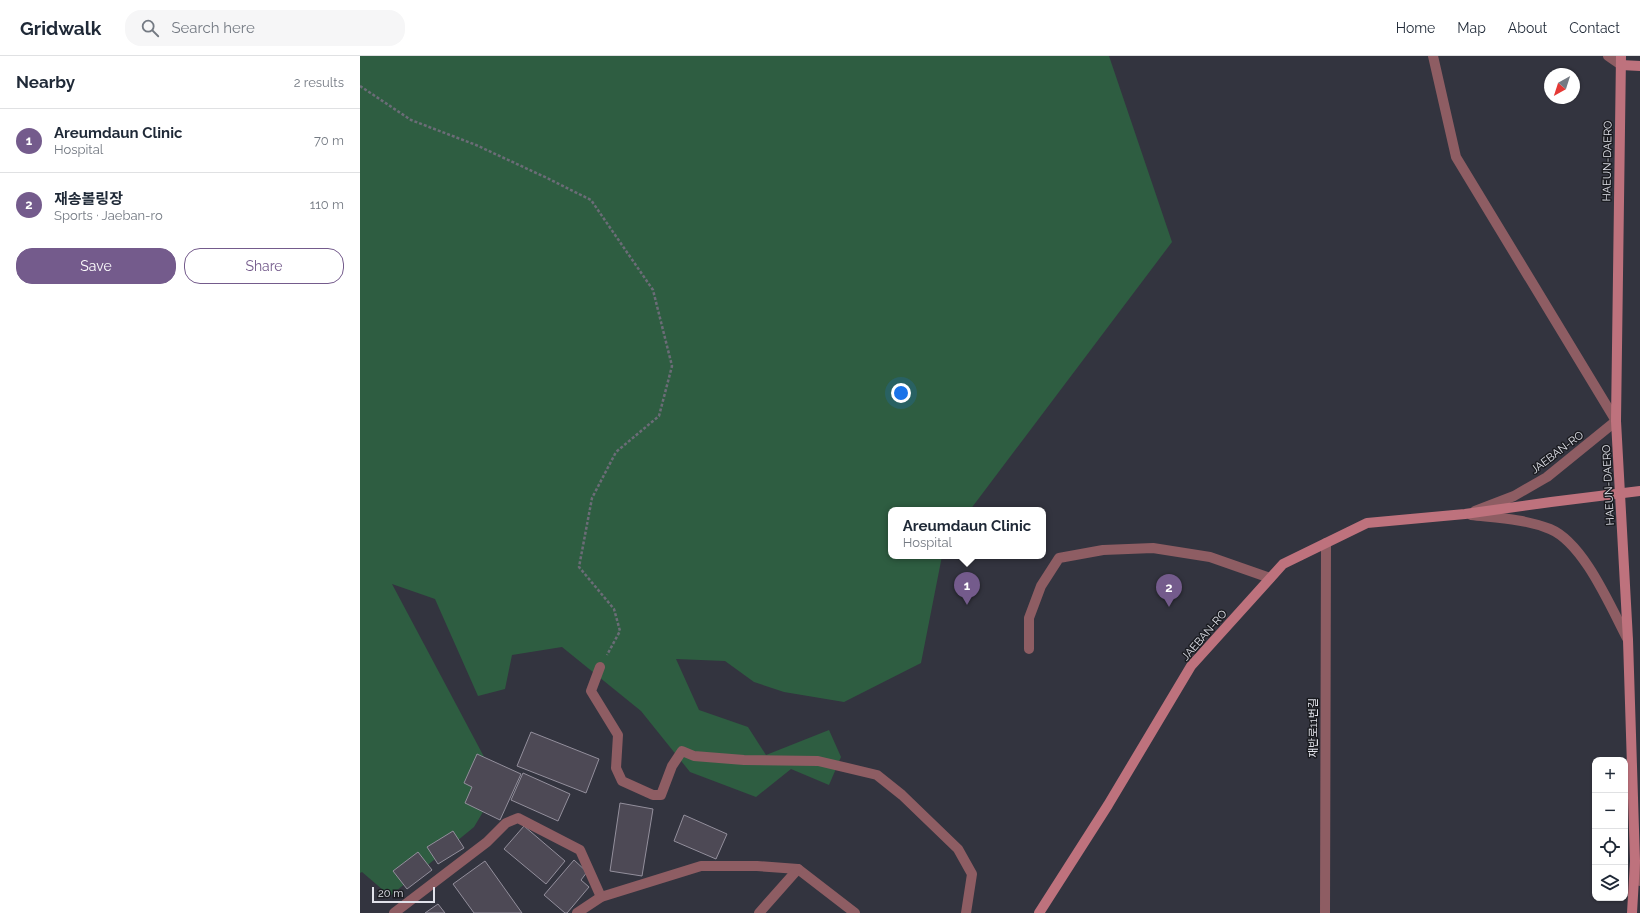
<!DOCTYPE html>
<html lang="en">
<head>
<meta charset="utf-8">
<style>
	:root { --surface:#fff; --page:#f6f6f7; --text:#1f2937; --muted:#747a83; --line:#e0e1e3; --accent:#745b8c }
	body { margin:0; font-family:Raleway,"Noto Sans KR",sans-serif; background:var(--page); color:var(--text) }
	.controls { position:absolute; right:12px; bottom:12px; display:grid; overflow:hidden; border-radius:8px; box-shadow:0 1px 3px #0004 }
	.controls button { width:36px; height:36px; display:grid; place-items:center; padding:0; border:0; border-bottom:1px solid var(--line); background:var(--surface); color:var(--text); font:20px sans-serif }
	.compass { position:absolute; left:1184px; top:12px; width:36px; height:36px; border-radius:50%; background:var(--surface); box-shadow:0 1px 3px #0004; rotate:219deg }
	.scale { position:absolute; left:12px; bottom:10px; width:63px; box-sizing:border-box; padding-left:4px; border:2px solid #e1e2ea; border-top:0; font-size:11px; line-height:14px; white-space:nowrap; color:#e1e2ea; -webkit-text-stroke:3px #1b1c21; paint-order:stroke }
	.you { position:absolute; left:541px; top:337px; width:14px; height:14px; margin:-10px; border:3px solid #fff; border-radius:50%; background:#1a73e8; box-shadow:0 0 0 6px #1a73e833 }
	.badge { display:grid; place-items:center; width:26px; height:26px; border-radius:50%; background:var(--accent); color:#fff; font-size:13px; font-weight:700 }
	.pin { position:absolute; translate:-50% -33px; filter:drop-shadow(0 1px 2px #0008) }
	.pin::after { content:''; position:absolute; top:21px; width:14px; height:12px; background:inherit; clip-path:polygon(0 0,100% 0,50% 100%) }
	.popup { position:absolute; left:528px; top:451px; width:158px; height:52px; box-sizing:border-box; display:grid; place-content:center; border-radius:8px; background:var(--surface); filter:drop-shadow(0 1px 3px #0005); font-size:13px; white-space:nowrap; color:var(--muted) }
	.popup b { font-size:15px; color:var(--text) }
	.popup::after { content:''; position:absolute; left:50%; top:100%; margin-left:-8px; border:8px solid transparent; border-top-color:var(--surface) }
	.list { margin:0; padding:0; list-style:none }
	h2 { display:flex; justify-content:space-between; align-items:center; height:52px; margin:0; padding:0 16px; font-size:17px }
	h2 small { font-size:13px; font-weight:400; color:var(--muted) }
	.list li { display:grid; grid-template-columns:26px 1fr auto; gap:12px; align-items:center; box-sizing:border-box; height:64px; padding:0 16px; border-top:1px solid var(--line) }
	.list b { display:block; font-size:15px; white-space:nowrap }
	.list p { margin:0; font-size:13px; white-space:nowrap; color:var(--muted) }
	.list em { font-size:13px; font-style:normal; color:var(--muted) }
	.actions { display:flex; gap:8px; padding:12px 16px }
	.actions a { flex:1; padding:9px 0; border:1px solid var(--accent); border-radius:16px; text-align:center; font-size:14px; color:var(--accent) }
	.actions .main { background:var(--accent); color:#fff }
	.icon { flex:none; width:22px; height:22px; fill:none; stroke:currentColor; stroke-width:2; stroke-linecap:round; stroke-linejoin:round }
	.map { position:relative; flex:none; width:1280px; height:857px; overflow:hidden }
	header { display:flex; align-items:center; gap:24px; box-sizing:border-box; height:56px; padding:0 20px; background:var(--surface); border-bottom:1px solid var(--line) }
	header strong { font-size:19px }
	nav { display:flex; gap:22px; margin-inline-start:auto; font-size:14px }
	.search { width:280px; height:36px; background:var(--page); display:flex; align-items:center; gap:10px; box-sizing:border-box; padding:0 14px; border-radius:16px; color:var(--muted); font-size:15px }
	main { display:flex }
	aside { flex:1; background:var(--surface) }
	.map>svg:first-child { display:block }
	.green { fill:#2e5d41 }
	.building { fill:#4d4955; stroke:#938f9c }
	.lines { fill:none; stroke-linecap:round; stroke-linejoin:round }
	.path { stroke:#6b6c77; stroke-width:2.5; stroke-dasharray:3 2; stroke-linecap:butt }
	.service { stroke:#8e5d63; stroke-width:10 }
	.minor { stroke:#8e5d63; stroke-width:10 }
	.tertiary { stroke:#8e5d63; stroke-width:10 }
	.secondary { stroke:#be727d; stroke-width:10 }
	.labels { text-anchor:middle; stroke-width:3; stroke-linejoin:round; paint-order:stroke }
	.street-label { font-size:11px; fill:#e1e2ea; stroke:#1b1c21 }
</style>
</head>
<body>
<header>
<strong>Gridwalk</strong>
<div class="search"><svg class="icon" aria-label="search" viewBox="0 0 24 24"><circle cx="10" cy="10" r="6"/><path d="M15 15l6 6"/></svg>Search here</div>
<nav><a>Home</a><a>Map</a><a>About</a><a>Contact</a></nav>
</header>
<main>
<aside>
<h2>Nearby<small>2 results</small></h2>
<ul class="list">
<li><span class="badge">1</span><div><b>Areumdaun Clinic</b><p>Hospital</p></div><em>70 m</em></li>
<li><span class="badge">2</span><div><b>재송볼링장</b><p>Sports · Jaeban-ro</p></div><em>110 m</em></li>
</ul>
<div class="actions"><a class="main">Save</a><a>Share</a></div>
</aside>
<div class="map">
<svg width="1280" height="857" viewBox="0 0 1280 857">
	<rect width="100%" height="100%" fill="#33343f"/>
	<polygon class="green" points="0,0 749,0 812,186 610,454 531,454 531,500 582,500 561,607 484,646 424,636 394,626 365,605 316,603 339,654 388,671 406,699 469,674 481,701 469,729 431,713 396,741 330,716 281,655 202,591 152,599 145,633 118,640 75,543 32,528 139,729 114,771 30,840 2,816 0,817"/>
	<g class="building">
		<polygon points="171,676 239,703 226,737 157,710"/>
		<polygon points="117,698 161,718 140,764 105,747 112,731 104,727"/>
		<polygon points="163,717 210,738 198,765 151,744"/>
		<polygon points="260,747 293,753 282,820 250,815"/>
		<polygon points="324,759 367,778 356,803 314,785"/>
		<polygon points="164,770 205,805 186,828 144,793"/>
		<polygon points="93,775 104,792 78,808 67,791"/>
		<polygon points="58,796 72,814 47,833 33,815"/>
		<polygon points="214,804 227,816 221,824 229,831 207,857 205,857 184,839"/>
		<polygon points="125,805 162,857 114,857 93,828"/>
		<polygon points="78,848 85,857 65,857"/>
	</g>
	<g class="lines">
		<polyline class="path" points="0,30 51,64 116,89 187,122 231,144 293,234 312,310 299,360 256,396 232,442 219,511 254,553 260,575 247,599"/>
		<g class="service">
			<polyline points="669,593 669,562 681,530 699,502 743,494 793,492 850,501 910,522"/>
			<polyline points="240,611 231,635 258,679 256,712 262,725 293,739 301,739 312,710 322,695 334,700 384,704 458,705 517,719 542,739 598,793 612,818 606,857"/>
			<polyline points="1276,809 1280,825"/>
			<polyline points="34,857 127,786 146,767 158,762 220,794 241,841"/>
			<polyline points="217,857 241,841 341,810 397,810 438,813 495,857"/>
		</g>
		<g class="minor">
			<polyline points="1073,0 1096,101 1256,365"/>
			<polyline points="1248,0 1261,9"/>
			<polyline points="399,857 438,813"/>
			<polyline points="965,857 966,487"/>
		</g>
		<g class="tertiary">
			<polyline points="1115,455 1154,440 1187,421 1256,365"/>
			<path d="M1111,459C1138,462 1165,463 1190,473C1224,487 1251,552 1268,584"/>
		</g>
		<g class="secondary">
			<polyline points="1261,0 1256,365 1268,584 1275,805 1272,857"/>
			<polyline points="1261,9 1280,10"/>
			<polyline points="679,857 748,749 831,610 923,508 1007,467 1105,458 1191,446 1280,435"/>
		</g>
	</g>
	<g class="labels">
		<g class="street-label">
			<text transform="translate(1247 105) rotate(-89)" y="4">HAEUN-DAERO</text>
			<text transform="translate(1197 396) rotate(-37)" y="4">JAEBAN-RO</text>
			<text transform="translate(1248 429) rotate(-93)" y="4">HAEUN-DAERO</text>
			<text transform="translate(844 579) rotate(-49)" y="4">JAEBAN-RO</text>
			<text transform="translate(953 672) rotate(-90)" y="4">재반로11번길</text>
		</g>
	</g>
</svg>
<div class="controls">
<button>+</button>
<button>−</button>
<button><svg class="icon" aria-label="locate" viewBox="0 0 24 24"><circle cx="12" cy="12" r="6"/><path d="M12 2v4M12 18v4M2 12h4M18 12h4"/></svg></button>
<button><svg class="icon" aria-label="layers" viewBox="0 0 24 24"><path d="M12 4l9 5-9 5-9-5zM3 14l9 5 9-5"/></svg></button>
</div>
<svg class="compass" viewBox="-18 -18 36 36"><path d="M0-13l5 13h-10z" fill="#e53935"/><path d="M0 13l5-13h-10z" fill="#747a83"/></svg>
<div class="scale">20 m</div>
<div class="you"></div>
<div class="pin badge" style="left:607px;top:549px">1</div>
<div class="popup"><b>Areumdaun Clinic</b>Hospital</div>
<div class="pin badge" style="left:809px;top:551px">2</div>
</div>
</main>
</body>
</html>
